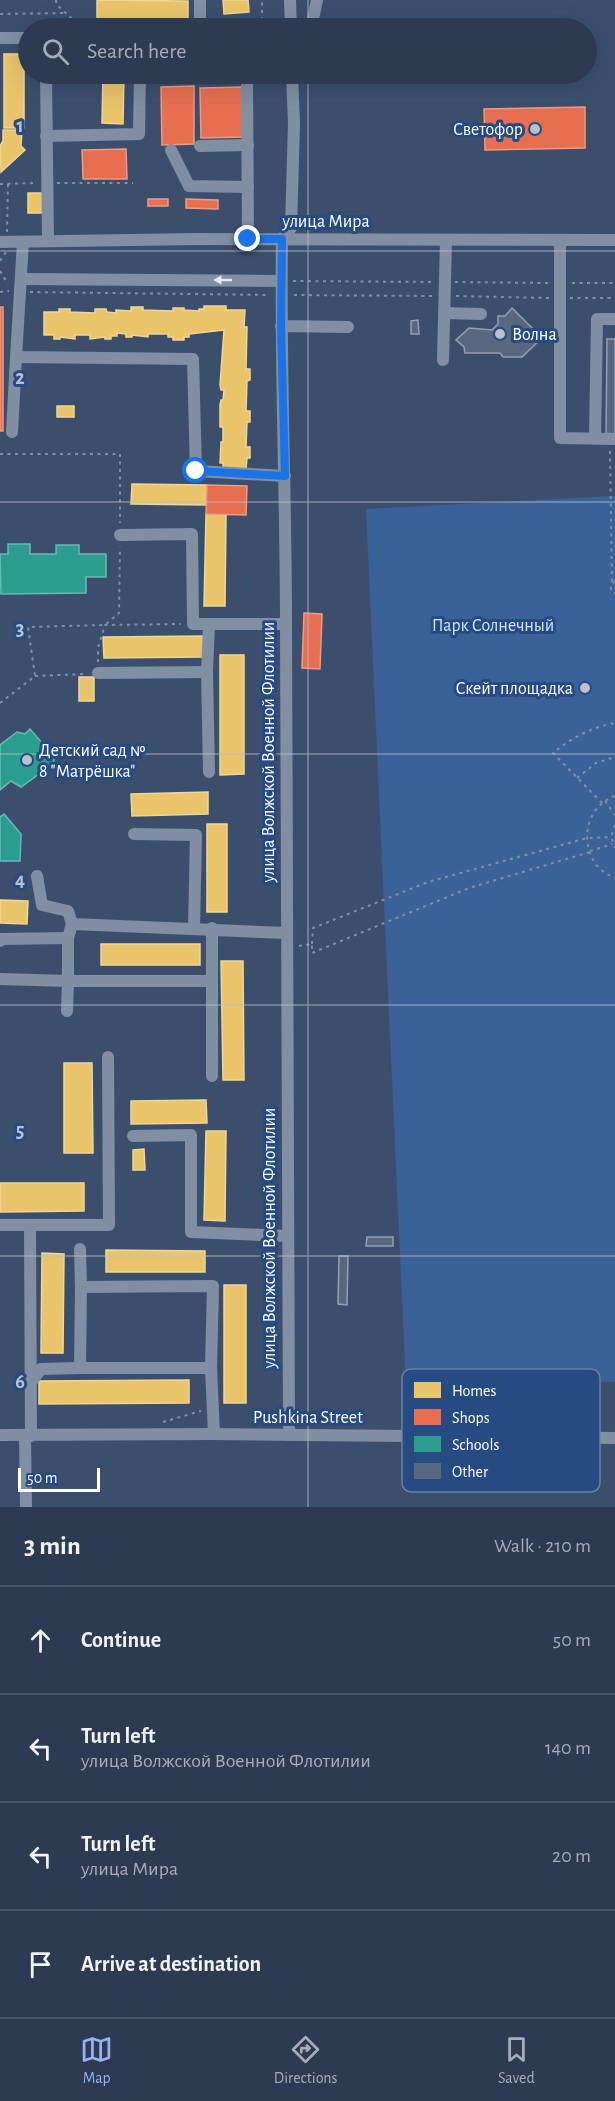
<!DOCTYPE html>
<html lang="en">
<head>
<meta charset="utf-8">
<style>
	:root { --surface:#2c3b52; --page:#38465c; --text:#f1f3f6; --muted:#a6adb8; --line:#485569; --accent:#95b2f1 }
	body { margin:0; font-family:"Alegreya Sans",sans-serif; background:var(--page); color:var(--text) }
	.scale { position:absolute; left:18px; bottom:15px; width:82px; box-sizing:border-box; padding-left:6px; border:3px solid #fff; border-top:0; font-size:16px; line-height:21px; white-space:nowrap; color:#fff; -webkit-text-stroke:4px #264b82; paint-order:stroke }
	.stop { position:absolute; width:18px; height:18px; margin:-14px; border:4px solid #1a73e8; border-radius:50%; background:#fff }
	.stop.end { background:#1a73e8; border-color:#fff; box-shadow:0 2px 6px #0008 }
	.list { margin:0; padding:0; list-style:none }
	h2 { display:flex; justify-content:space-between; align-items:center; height:78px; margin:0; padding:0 24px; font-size:26px }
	h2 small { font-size:20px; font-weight:400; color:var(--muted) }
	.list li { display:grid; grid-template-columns:39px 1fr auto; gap:18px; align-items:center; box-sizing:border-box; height:108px; padding:0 24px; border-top:2px solid var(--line) }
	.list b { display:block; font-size:22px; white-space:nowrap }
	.list p { margin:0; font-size:20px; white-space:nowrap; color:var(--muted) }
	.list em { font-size:20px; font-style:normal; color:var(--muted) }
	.icon { flex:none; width:33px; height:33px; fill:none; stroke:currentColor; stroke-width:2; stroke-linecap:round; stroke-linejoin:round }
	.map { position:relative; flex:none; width:615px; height:1507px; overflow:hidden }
	.search { position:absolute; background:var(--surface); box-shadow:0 6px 24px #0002; left:18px; right:18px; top:18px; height:66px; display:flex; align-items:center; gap:15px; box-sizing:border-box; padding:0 21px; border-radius:33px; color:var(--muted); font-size:22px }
	.sheet { height:510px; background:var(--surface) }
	nav { display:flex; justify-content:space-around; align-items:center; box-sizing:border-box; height:84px; border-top:2px solid var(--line); background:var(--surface); font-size:16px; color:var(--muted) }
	nav a { display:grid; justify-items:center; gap:3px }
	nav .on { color:var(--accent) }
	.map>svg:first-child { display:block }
	.green { fill:#3b6298 }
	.homes { fill:#e9c46a; stroke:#f0d697; stroke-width:1.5 }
	.shops { fill:#e76f51; stroke:#ee9a85; stroke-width:1.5 }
	.schools { fill:#2a9d8f; stroke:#6abab1; stroke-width:1.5 }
	.building { fill:#56677f; stroke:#94a0b2; stroke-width:1.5 }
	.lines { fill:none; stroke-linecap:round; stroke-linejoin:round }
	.path { stroke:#818fa3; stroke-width:2; stroke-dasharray:3 4.5; stroke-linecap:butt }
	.minor { stroke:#818fa3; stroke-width:12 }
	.oneway { fill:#e6e9ed }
	.route { stroke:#1a73e8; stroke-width:8 }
	.grid { fill:none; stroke:#bac1cc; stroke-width:1.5; stroke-opacity:0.55 }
	.poi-dot { fill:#bac1cc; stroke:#264b82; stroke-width:2 }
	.labels { text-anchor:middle; stroke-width:6; stroke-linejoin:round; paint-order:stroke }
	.poi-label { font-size:18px; fill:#fff; stroke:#264b82; text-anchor:end }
	.street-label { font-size:18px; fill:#fff; stroke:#264b82 }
	.park-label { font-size:18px; fill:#d2e1f5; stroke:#264b82 }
	.key { fill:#264b82; stroke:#6781a8; stroke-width:1.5 }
	.key-label { font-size:16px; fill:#fff }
	.grid-label { font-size:20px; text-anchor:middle; font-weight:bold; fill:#bac1cc; stroke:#264b82; stroke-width:6; stroke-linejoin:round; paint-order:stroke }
</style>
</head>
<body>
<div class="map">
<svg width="615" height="1507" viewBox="0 0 615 1507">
	<rect width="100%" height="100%" fill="#3b4f6d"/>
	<polygon class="green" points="615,496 615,1382 406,1385 366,509"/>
	<g class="homes">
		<polygon points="97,0 188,1 188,23 97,22"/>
		<polygon points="223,0 248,0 249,12 224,14"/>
		<rect x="4" y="54" width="20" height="74"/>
		<polygon points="103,74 124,74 123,124 102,123"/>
		<polygon points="3,130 22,130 21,146 25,150 1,172 0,146 3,141"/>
		<rect x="28" y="193" width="14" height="20"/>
		<polygon points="204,306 226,306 226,310 245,310 244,327 247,327 246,369 250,369 250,380 247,381 246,411 250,411 250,422 247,422 246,447 250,447 250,458 247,458 246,468 223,468 223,463 220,463 221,442 223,442 223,427 220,427 220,405 221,400 223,400 224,390 221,390 220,385 224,330 189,334 189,337 184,337 184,340 173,340 173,337 168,337 168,334 148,334 148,337 132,335 132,337 126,337 126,334 117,333 117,336 111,336 111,339 105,339 105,337 90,339 90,335 75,335 75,339 60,337 60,339 54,339 54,335 44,335 44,312 59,312 59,309 70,309 70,312 95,313 95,309 106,309 107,312 116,313 116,310 131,311 131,307 143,307 143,310 173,311 173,308 184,308 184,310 199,311 199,309 204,309"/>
		<rect x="57" y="406" width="17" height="11"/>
		<polygon points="132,484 207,485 206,505 131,504"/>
		<polygon points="206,514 226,515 225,606 204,606"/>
		<polygon points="203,636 203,657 104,658 103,637"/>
		<polygon points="220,655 244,655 244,774 220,775"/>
		<rect x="79" y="677" width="15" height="24"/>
		<polygon points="208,792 208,814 132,816 131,794"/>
		<rect x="207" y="824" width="20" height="88"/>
		<polygon points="0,900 28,901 27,924 0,923"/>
		<rect x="101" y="944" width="99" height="21"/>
		<polygon points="221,961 243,961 244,1080 223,1080"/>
		<polygon points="64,1063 92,1063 93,1153 64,1153"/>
		<polygon points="206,1100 207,1123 131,1124 131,1101"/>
		<polygon points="206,1131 226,1131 225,1221 204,1220"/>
		<polygon points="144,1149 145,1170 133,1170 133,1150"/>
		<polygon points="0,1183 84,1183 84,1211 0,1212"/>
		<polygon points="106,1250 205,1251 205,1272 106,1272"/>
		<polygon points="42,1253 64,1254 63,1353 41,1353"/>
		<rect x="224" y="1285" width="22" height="118"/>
		<polygon points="189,1380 189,1403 39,1404 39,1381"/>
	</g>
	<g class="shops">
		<polygon points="194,86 194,144 162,145 161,87"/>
		<polygon points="243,87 244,137 201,138 200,88"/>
		<polygon points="585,107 585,148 485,150 484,109"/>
		<polygon points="126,149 127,179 83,179 82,150"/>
		<rect x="148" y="199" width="20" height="7"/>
		<polygon points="186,199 218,200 218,209 186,208"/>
		<rect x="0" y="307" width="3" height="124"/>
		<polygon points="207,485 247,486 246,515 206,514"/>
		<polygon points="304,613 322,614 320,669 302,668"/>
	</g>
	<g class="schools">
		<polygon points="8,544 30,544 30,554 56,554 56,545 79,545 79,554 106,554 106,577 86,577 86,593 1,594 0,554 8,554"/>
		<polygon points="30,729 54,757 54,763 21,787 11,781 0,790 0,745 17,732 25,734"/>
		<polygon points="4,814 21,834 20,861 0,861 0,817"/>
	</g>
	<g class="building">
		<polygon points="512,308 542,338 522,357 503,357 500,353 465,353 464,347 456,340 469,328 492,330 498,324 498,316 505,316"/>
		<polygon points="418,320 419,334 411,334 411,321"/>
		<polygon points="607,339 615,339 615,437 606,437"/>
		<polygon points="367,1237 393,1237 393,1246 366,1246"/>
		<polygon points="339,1256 348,1256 347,1305 338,1304"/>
	</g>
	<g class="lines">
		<g class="path">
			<polyline points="56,0 56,4 82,28"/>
			<polyline points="0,14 65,13"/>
			<polyline points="262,28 262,0"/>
			<polyline points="57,183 133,183"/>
			<polyline points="0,184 36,183"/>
			<polyline points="7,232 8,183"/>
			<polyline points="0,261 6,252"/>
			<polyline points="0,271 8,284"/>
			<polyline points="293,281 434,282"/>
			<polyline points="455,282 548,283"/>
			<polyline points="572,283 615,283"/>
			<polyline points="0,292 9,291"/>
			<polyline points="30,292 270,295"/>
			<polyline points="294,295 432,296"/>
			<polyline points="456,296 549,298"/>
			<polyline points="570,298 615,298"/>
			<polyline points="610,451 612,583"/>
			<polyline points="0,454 120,454 120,523"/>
			<polyline points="615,581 611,585 611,591 615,593"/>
			<polyline points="98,662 98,648 105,625 181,624"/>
			<polyline points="35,676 86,674"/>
			<polyline points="0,703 35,676 28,627 105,625 119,613 120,547"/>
			<polyline points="577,778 596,763 615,757"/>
			<path d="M615,796C589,805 580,836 593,860C598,869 606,874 615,878"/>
			<polyline points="605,801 615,815"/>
			<path d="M602,803L553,753C572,738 591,727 615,723"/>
			<polyline points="615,825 611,837 615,848"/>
			<polyline points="590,851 613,844"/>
			<polyline points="312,944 313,928 428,882 587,838 611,837"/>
			<polyline points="299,946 312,944 312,953 469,888 590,852"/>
			<polyline points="163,1422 201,1411"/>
		</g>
		<g class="minor">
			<polyline points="200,0 200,28"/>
			<polyline points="290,0 291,28"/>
			<polyline points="311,28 317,0"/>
			<polyline points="0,38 28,38"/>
			<polyline points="46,74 48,241"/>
			<polyline points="247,74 248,239"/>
			<polyline points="46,136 139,134 140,74"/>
			<polyline points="200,146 248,145"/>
			<polyline points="171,150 189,186 248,187"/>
			<polyline points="560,240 560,438 615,439"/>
			<polyline points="0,242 197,239 615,240"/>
			<polyline points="23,242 16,357 193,359 196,471 285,476"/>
			<polyline points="21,279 281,281"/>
			<polyline points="444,313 481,314"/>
			<polyline points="281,326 348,327"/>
			<polyline points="443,360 446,240"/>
			<polyline points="12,432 16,357"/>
			<polyline points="595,438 597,319 615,319"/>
			<polyline points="120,535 192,534 193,624 286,624"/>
			<polyline points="98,673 207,672"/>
			<polyline points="209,772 207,672 209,624"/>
			<polyline points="134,834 196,835 194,928"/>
			<polyline points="37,876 42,905 68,911 72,924"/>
			<polyline points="0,941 0,939 68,938"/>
			<polyline points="0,979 68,981 67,1011"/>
			<polyline points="212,981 212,928"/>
			<polyline points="212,1076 212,981 68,981 68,938 72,924 286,933"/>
			<polyline points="133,1136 191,1135 191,1232 287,1236"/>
			<polyline points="0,1225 30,1225 31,1436"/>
			<polyline points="30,1225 109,1225 108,1057"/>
			<polyline points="80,1249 81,1287"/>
			<polyline points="211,1368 80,1368 81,1287 213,1286 211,1368 214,1434"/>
			<polyline points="31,1382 41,1369 80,1368"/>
			<polyline points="0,1435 214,1434 615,1438"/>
			<path d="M289,1435C286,1164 287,894 286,624C286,495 280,367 282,239L291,228L294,123L292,74"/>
			<polyline points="25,1436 26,1507"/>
		</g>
	</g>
	<defs><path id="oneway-solid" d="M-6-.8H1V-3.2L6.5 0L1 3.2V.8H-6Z" transform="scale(1.5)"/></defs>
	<use class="oneway" href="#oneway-solid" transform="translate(223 280) rotate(-180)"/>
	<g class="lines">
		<polyline class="route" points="196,471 285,476 281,326 282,239 248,239"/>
	</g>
	<path class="grid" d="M308,0V28M308,74V1507M0,251H615M0,502H615M0,754H615M0,1005H615M0,1256H615"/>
	<g class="poi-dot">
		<circle cx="535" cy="129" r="6"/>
		<circle cx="500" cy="334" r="6"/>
		<circle cx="585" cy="688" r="6"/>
		<circle cx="27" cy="760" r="6"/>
	</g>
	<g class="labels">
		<g class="poi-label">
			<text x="523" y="135">Светофор</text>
			<text x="512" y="340" text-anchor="start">Волна</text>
			<text x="573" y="694">Скейт площадка</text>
			<text x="39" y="756" text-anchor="start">Детский сад №<tspan x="39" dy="21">8 "Матрёшка"</tspan></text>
		</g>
		<g class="street-label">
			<text x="326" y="227">улица Мира</text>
			<text transform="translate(268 752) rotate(-90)" y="6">улица Волжской Военной Флотилии</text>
			<text transform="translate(269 1238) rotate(-90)" y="6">улица Волжской Военной Флотилии</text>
			<text x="308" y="1423">Pushkina Street</text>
		</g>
		<g class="park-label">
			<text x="493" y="631">Парк Солнечный</text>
		</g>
	</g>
	<rect x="402" y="1369" width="198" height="123" rx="9" class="key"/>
	<rect x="414" y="1382" width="27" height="16" fill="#e9c46a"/>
	<rect x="414" y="1409" width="27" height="16" fill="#e76f51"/>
	<rect x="414" y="1436" width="27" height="16" fill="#2a9d8f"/>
	<rect x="414" y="1463" width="27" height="16" fill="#56677f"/>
	<g class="key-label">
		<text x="452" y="1396">Homes</text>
		<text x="452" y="1423">Shops</text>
		<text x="452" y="1450">Schools</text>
		<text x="452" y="1477">Other</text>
	</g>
	<g class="grid-label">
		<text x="20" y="132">1</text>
		<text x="20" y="384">2</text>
		<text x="20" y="635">3</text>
		<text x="20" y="886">4</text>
		<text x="20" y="1137">5</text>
		<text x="20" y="1388">6</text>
	</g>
</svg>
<div class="scale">50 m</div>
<div class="stop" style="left:196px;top:471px"></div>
<div class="stop end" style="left:248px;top:239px"></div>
<div class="search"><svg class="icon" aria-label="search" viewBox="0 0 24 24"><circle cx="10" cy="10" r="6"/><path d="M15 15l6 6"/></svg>Search here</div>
</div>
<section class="sheet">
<h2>3 min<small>Walk · 210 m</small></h2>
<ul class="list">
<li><svg class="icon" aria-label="ahead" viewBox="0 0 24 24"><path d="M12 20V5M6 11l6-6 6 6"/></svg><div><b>Continue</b></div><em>50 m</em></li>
<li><svg class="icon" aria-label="left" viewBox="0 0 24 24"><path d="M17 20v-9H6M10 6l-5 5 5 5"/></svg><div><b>Turn left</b><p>улица Волжской Военной Флотилии</p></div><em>140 m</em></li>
<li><svg class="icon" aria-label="left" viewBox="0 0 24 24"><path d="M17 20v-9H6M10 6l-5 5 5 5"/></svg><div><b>Turn left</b><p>улица Мира</p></div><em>20 m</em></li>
<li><svg class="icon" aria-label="arrive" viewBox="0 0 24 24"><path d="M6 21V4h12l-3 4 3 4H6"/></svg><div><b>Arrive at destination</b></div></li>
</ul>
</section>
<nav>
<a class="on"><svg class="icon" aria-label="map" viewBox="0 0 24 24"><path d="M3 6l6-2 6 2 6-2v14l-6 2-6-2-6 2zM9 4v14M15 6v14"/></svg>Map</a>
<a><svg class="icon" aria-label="directions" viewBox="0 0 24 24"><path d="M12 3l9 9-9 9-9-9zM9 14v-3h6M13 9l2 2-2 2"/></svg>Directions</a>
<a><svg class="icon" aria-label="saved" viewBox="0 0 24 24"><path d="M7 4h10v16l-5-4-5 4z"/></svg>Saved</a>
</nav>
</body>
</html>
